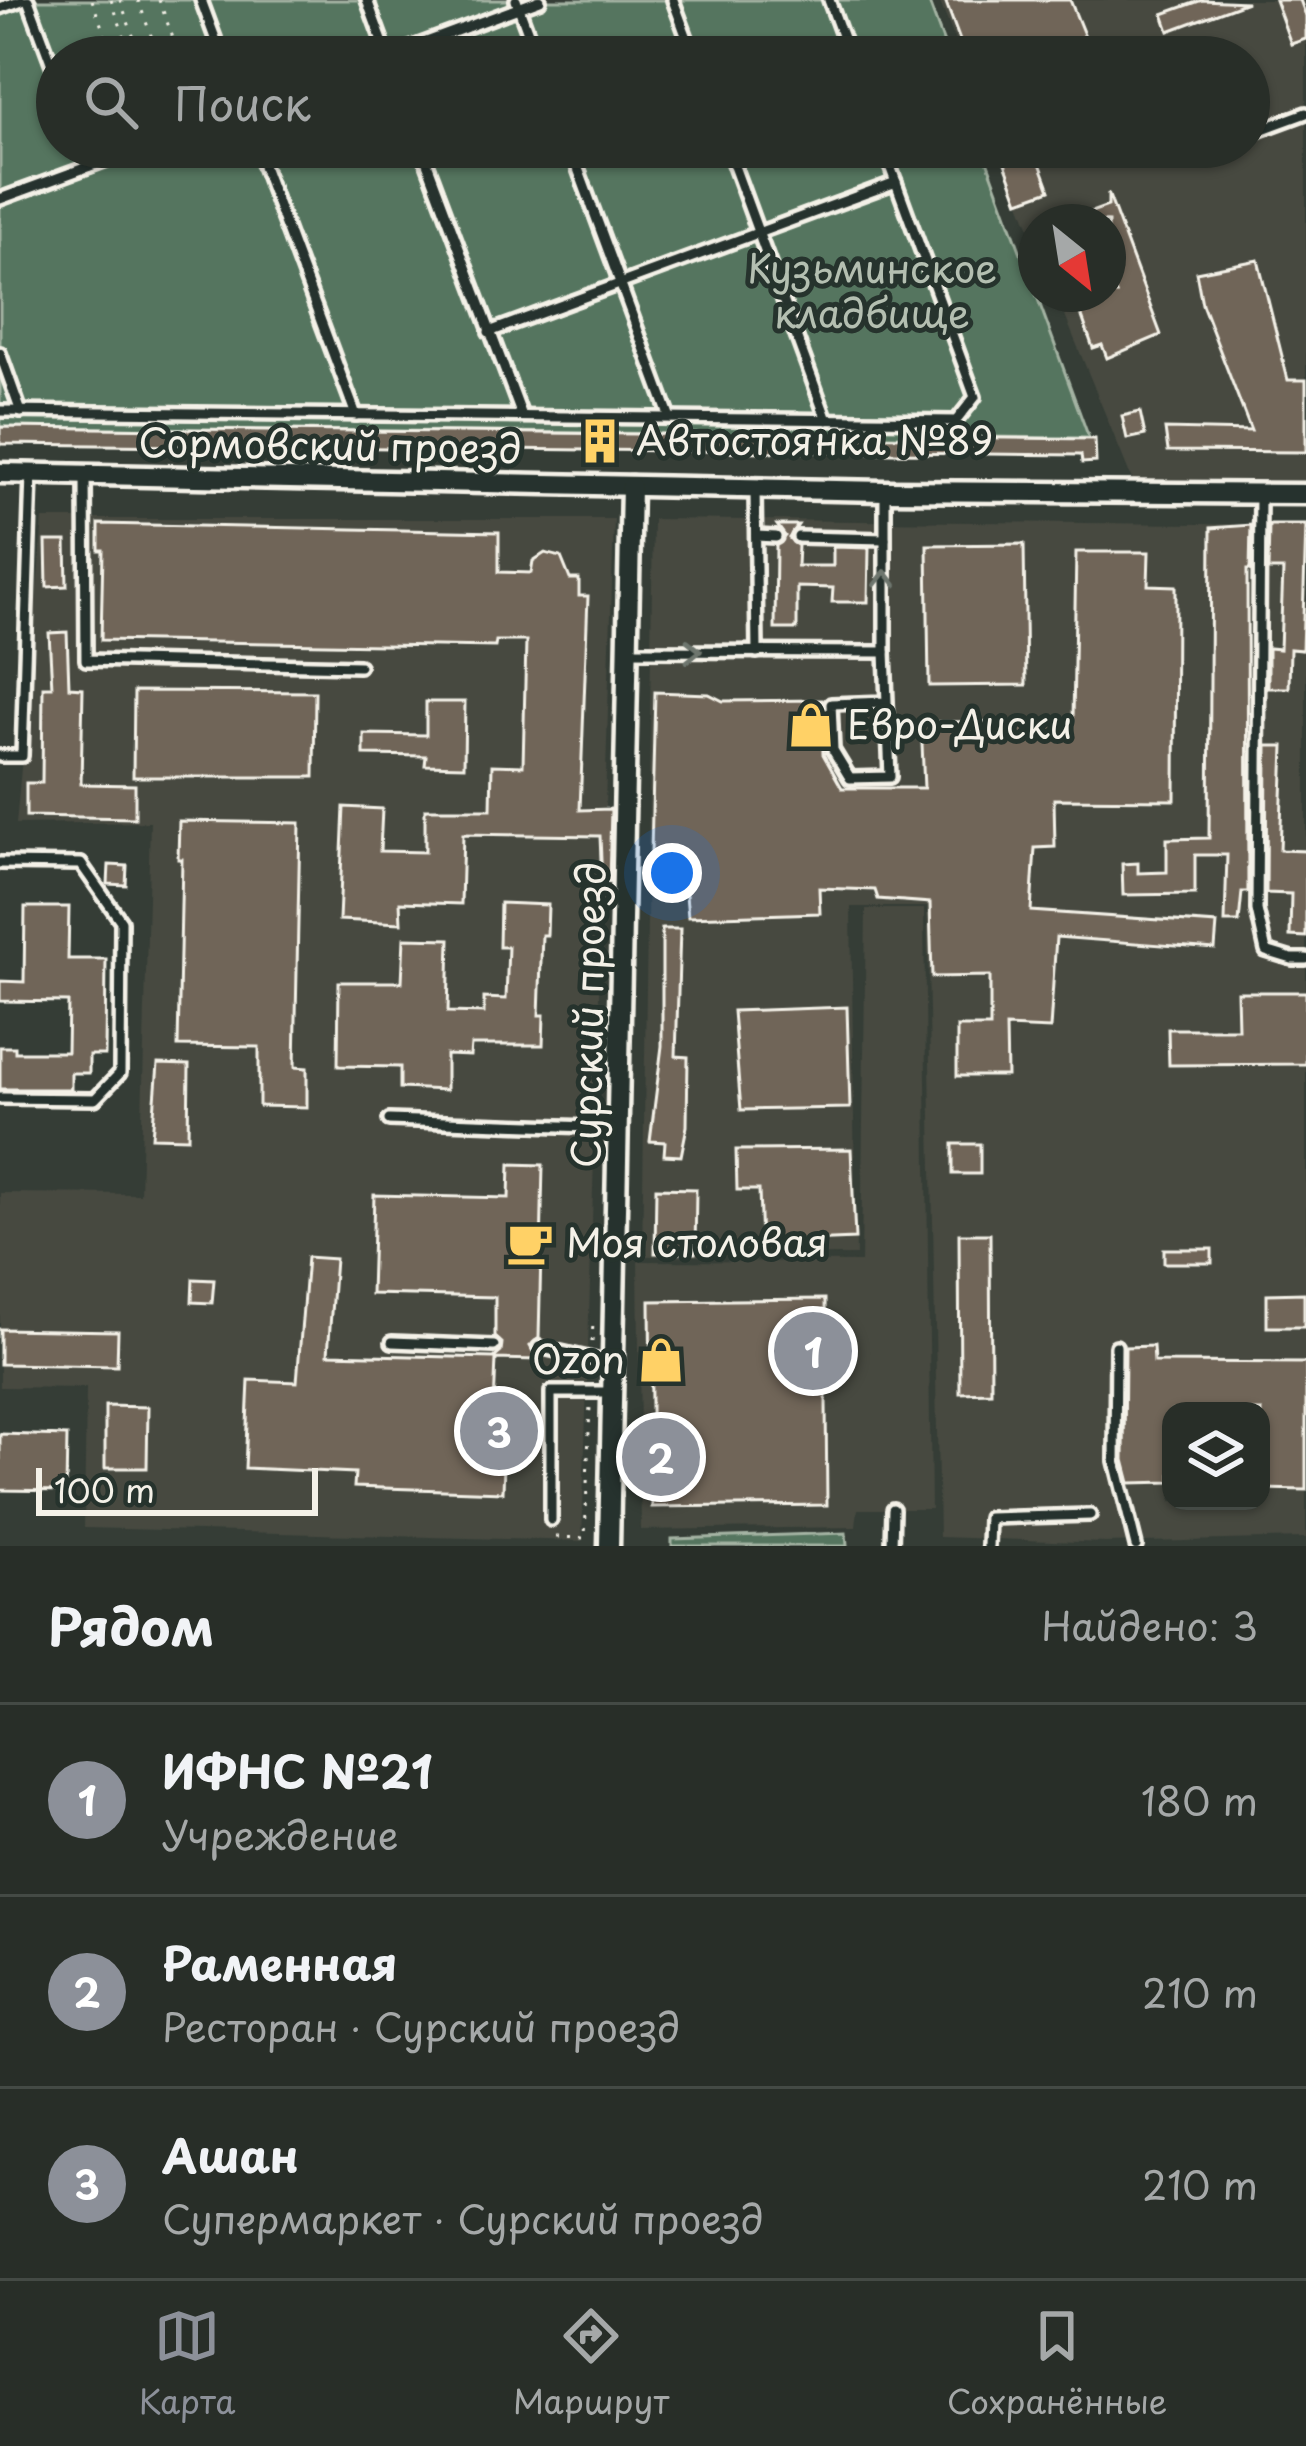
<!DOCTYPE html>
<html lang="ru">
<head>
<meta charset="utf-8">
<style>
	:root { --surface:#282e28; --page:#303630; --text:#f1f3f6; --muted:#a5a8a8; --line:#444a45; --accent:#8c9099 }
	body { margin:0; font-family:"Playpen Sans",sans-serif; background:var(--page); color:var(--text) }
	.controls { position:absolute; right:36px; bottom:36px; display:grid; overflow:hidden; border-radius:24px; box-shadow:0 3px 9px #0004 }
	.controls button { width:108px; height:108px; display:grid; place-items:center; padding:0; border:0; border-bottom:3px solid var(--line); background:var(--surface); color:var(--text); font:60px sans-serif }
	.compass { position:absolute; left:1018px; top:204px; width:108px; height:108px; border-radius:50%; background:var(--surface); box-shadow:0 3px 9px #0004; rotate:150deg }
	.scale { position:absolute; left:36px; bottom:30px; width:282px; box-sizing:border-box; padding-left:12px; border:6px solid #f4f1e8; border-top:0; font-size:33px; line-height:42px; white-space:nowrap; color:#f4f1e8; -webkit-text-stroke:9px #26332d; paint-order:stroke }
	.you { position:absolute; left:672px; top:873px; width:42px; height:42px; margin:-30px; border:9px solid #fff; border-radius:50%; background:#1a73e8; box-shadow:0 0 0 18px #1a73e833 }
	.badge { display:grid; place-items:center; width:78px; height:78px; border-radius:50%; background:var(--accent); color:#fff; font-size:39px; font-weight:700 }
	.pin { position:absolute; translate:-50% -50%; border:6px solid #fff; box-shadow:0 3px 12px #0006 }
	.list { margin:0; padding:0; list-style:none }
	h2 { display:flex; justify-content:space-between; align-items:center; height:156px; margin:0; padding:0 48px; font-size:51px }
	h2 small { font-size:39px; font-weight:400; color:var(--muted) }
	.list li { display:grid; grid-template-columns:78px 1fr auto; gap:36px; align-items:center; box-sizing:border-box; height:192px; padding:0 48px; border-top:3px solid var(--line) }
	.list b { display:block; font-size:45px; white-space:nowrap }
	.list p { margin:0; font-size:39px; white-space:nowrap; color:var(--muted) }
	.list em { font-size:39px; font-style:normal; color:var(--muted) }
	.icon { flex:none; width:66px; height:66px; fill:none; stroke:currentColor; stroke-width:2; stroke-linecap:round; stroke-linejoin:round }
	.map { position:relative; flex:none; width:1306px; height:1546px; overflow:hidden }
	.search { position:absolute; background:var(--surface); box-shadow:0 3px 9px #0004; left:36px; right:36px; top:36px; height:132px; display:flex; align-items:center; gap:30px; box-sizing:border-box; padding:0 42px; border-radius:66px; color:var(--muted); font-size:45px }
	.sheet { height:732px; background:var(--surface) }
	nav { display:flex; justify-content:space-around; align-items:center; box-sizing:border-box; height:168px; border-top:3px solid var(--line); background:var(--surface); font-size:33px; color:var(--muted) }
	nav a { display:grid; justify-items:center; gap:6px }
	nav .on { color:var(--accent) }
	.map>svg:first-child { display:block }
	.built { fill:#464940; fill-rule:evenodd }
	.green { fill:#55755e; stroke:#a4b3a3; stroke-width:3 }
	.building { fill:#6f6558; stroke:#f4f1e8; stroke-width:3 }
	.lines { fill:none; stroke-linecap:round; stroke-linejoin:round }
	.service-casing { stroke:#f4f1e8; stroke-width:18 }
	.minor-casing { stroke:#f4f1e8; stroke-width:27 }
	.path { stroke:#f4f1e8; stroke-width:3; stroke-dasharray:3 9; stroke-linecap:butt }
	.service { stroke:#26332d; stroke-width:9 }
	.minor { stroke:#26332d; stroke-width:18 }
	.oneway { stroke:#6e766e }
	.labels { text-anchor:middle; stroke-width:10; stroke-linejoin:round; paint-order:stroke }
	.park-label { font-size:39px; fill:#b4bfb1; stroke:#26332d }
	.poi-label { font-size:39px; fill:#f4f1e8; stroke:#26332d; text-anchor:start }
	.street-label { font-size:39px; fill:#f4f1e8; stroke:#26332d }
</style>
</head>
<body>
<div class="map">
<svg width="1306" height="1546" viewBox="0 0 1306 1546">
	<rect width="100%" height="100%" fill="#353d36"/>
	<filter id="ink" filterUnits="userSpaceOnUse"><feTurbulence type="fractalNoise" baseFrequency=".00833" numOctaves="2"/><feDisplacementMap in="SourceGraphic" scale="24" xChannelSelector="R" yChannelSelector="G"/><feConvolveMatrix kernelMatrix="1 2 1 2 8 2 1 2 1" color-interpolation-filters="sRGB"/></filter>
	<g filter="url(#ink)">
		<g class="built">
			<polygon points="939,0 1306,0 1306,485 1133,482 1056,294 1108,294 1108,222 1036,222 1036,243 998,147 1249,147 1249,57 962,57"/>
			<polygon points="43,519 614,519 582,1541 84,1528 86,1388 0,1387 0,1193 140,1194 150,822 16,824"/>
			<path d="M653,519L1306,525V1538L1106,1543L939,1537L927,907H851L856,1255L642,1256ZM1171,1411H1261V1501H1171Z"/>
			<polygon points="866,909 924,909 931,1509 858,1509 856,1527 641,1530 638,1261 861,1262"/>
		</g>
		<g class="green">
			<polygon points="0,0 928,0 949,57 57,57 57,147 982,147 1089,438 0,427"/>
			<polygon points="846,1533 847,1546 672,1546 672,1539"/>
		</g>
		<g class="building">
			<polygon points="945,0 1070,0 1093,57 966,57"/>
			<polygon points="1202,0 1247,2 1169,31 1163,14"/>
			<polygon points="1275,0 1300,0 1306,16 1306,39 1291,44"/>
			<polygon points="999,147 1034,147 1050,190 1019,201"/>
			<polygon points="1108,193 1161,335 1107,358 1102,345 1093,348 1074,294 1116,294 1108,272 1108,222 1069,220 1108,206"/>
			<polygon points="1258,260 1288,380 1306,380 1306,452 1168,451 1165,429 1251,431 1202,304 1196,272"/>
			<polygon points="1140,412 1145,435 1127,439 1122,416"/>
			<polygon points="0,427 1095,439 1096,462 1082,463 1081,455 0,444"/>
			<polygon points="99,524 499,532 499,572 531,573 533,561 545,553 561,557 570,579 579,579 579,596 588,596 580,810 611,809 609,882 602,883 600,836 463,834 461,904 400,902 401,923 339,920 344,807 382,809 380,851 425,852 425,809 491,809 492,765 523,766 526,641 496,641 495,647 101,640 103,550 99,550"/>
			<polygon points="777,525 798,525 789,538 798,546 797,566 833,566 833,547 869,548 868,602 832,602 833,588 797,587 797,629 775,629 776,546 785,536"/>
			<polygon points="1251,525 1250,570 1247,570 1248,892 1242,892 1239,922 1225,922 1227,855 1195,855 1195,894 1123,895 1122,864 1138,863 1138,873 1167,872 1167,839 1209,838 1211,528"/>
			<polygon points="1269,525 1306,525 1302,650 1290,649 1289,688 1268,688 1268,648 1280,649 1283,570 1268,570"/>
			<polygon points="46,541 66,541 67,586 47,587"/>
			<polygon points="1024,544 1026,685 929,686 927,545"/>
			<polygon points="1076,552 1149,552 1148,585 1176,586 1175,800 1054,799 1055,847 1035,848 1031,911 1217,924 1215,949 1056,937 1050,1029 1006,1027 1007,1076 957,1076 957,1027 990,1027 990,976 932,977 930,903 878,899 875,890 819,888 820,913 688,917 682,851 651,853 655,692 709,694 723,701 822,700 823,754 842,788 924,788 921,722 1073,721"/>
			<polygon points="67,632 69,687 83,688 81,784 135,785 135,818 26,816 26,783 42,783 43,687 52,687 49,633"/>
			<polygon points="134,691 315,692 314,777 133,777"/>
			<polygon points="426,702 465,702 464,766 425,765 426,756 364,755 364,734 426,735"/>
			<polygon points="1267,746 1284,746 1280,850 1306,851 1306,937 1290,936 1291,894 1266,893"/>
			<polygon points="179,821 300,823 295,1067 307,1068 307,1107 259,1106 259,1047 178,1046 182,859 178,859"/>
			<polygon points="109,865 127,866 126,885 108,884"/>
			<polygon points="500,903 548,905 547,935 542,935 539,1015 544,1015 543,1045 471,1045 470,1056 446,1055 446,1090 400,1088 400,1067 338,1066 339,982 402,982 404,938 450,939 448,1012 484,1013 484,998 506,999 508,947 499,947"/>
			<polygon points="25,907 69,907 68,959 106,959 105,1055 89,1055 89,1073 71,1073 71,1089 0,1089 0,1047 15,1047 15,1052 67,1052 68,1002 0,1001 0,981 24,982"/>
			<polygon points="662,929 680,929 676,1056 688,1057 687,1126 681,1156 664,1155 665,1142 650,1141 662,1046"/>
			<polygon points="1237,992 1306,992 1306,1064 1169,1065 1168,1029 1238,1029"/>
			<polygon points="847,1007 850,1108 741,1110 733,1011"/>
			<polygon points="158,1064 189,1065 188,1138 152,1137"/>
			<rect x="953" y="1144" width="27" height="30"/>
			<polygon points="851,1149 855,1239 761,1243 759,1190 737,1190 736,1150"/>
			<polygon points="510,1164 543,1165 539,1338 530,1346 538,1360 496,1359 494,1406 506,1407 503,1492 354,1487 355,1473 245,1468 249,1380 297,1382 307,1257 335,1259 328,1354 494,1358 501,1352 502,1343 495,1337 495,1297 371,1294 374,1195 509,1198"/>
			<polygon points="656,1188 696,1189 695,1253 655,1253"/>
			<polygon points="959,1234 990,1234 991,1392 960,1393"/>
			<rect x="1164" y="1249" width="48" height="14"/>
			<polygon points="193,1279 214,1280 212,1303 192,1302"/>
			<polygon points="1304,1293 1304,1327 1267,1327 1267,1294"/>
			<polygon points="825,1299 827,1505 652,1507 650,1301"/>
			<polygon points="0,1329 118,1331 117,1366 0,1364"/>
			<polygon points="1153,1346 1154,1362 1306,1363 1306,1490 1261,1489 1261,1411 1171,1411 1171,1482 1130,1483 1124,1460 1125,1347"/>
			<polygon points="105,1406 148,1407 147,1468 105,1468"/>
			<polygon points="0,1434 67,1436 66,1491 0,1490"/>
		</g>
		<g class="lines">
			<g class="service-casing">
				<g id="service">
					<polyline points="28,0 57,78"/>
					<polyline points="201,0 222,57"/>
					<polyline points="367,0 388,57"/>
					<polyline points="516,0 537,57"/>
					<polyline points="673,0 694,57"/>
					<polyline points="829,0 850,57"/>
					<polyline points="0,8 22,0"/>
					<polyline points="386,57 540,0"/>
					<polyline points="1249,134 1306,113"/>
					<polyline points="82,147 89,166"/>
					<polyline points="256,147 356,415"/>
					<polyline points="421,147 522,416"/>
					<polyline points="570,147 670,418"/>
					<polyline points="727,147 827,420"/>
					<polyline points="1172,161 1212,147"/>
					<polyline points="0,199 142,147"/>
					<polyline points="489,332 896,182"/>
					<polyline points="0,353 21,412"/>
					<polyline points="0,411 956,421 975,397 883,147"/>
					<polyline points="85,474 86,660 359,666"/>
					<polyline points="755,489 757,652"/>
					<polyline points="1260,493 1257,910 1266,951 1292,959 1306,959"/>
					<polyline points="756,536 776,537"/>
					<polyline points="798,537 885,539"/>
					<polyline points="630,651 885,652 885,491"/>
					<polyline points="885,652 890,777 850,778 833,750 831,704 887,702"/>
					<polyline points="0,756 22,756 31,474"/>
					<polyline points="0,863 81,864 121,921 120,1073 95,1099 0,1098"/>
					<polyline points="389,1120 619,1128"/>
					<polyline points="392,1342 494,1346"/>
					<polyline points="1116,1346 1115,1461 1136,1546"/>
					<polyline points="539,1347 614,1364"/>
					<polyline points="551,1520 551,1392 613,1392"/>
					<polyline points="892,1546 893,1509"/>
					<polyline points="988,1546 989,1518 1090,1515"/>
				</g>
			</g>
			<g class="minor-casing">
				<g id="minor">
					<polyline points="0,473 885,491 1306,494"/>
					<polyline points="609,1546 631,486"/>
				</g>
			</g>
			<g class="path">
				<polyline points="92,0 113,57"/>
				<polyline points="111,0 132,57"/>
				<polyline points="120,0 141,57"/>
				<polyline points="138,0 159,57"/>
				<polyline points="159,0 180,57"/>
				<polyline points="592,1342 593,1322"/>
				<polyline points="556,1537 585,1538 590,1405"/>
			</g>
			<use href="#service" class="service"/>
			<use href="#minor" class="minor"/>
		</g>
		<defs><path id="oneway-chevron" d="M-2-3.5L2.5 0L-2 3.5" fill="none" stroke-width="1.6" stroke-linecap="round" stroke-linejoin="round" transform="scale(3)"/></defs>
		<g class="oneway">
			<use href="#oneway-chevron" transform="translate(885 579) rotate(-90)"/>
			<use href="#oneway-chevron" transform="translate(693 651)"/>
		</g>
	</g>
	<defs>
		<g id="building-bare" transform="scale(3.6)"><path d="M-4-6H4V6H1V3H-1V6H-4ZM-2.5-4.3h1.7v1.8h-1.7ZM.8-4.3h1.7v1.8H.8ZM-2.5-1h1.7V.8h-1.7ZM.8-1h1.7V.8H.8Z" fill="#ffd166" stroke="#26332d" stroke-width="2.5" paint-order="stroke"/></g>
		<g id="shop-bare" transform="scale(3.6)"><path d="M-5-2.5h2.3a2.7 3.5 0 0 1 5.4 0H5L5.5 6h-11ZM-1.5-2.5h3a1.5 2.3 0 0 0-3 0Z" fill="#ffd166" stroke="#26332d" stroke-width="2.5" paint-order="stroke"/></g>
		<g id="cafe-bare" transform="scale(3.6)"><path d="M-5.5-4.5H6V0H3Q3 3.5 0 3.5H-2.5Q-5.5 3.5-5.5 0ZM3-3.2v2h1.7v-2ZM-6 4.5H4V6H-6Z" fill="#ffd166" stroke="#26332d" stroke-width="2.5" paint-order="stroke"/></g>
	</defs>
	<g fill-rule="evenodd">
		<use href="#building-bare" x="600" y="441"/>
		<use href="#shop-bare" x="811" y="725"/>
		<use href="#cafe-bare" x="530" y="1243"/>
		<use href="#shop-bare" x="661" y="1360"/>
	</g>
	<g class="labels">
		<g class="park-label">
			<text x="872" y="283">Кузьминское<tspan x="872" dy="45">кладбище</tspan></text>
		</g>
		<g class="poi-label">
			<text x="636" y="455">Автостоянка №89</text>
			<text x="847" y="739">Евро-Диски</text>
			<text x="566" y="1257">Моя столовая</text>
			<text x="625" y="1374" text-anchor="end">Ozon</text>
		</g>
		<g class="street-label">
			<text transform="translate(330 446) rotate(1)" y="14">Сормовский проезд</text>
			<text transform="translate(589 1015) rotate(-89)" y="14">Сурский проезд</text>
		</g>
	</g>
</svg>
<div class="controls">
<button><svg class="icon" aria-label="layers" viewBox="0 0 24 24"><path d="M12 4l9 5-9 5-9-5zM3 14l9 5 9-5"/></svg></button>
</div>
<svg class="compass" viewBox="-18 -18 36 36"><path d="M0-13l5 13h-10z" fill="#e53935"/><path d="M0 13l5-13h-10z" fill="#a5a8a8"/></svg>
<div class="scale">100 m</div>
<div class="you"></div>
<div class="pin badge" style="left:813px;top:1351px">1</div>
<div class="pin badge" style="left:661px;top:1457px">2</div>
<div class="pin badge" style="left:499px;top:1431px">3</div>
<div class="search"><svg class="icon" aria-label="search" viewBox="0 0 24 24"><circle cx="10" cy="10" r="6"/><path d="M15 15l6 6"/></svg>Поиск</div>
</div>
<section class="sheet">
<h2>Рядом<small>Найдено: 3</small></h2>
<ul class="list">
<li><span class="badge">1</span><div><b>ИФНС №21</b><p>Учреждение</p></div><em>180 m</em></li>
<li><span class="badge">2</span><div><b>Раменная</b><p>Ресторан · Сурский проезд</p></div><em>210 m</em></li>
<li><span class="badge">3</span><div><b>Ашан</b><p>Супермаркет · Сурский проезд</p></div><em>210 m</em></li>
</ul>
</section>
<nav>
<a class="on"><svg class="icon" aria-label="map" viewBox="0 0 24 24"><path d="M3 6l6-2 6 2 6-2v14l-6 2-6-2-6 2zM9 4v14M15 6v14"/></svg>Карта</a>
<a><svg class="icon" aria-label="directions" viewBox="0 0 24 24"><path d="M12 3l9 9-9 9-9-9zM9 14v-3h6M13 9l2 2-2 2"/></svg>Маршрут</a>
<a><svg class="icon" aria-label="saved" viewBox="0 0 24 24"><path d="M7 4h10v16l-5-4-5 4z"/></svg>Сохранённые</a>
</nav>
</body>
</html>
